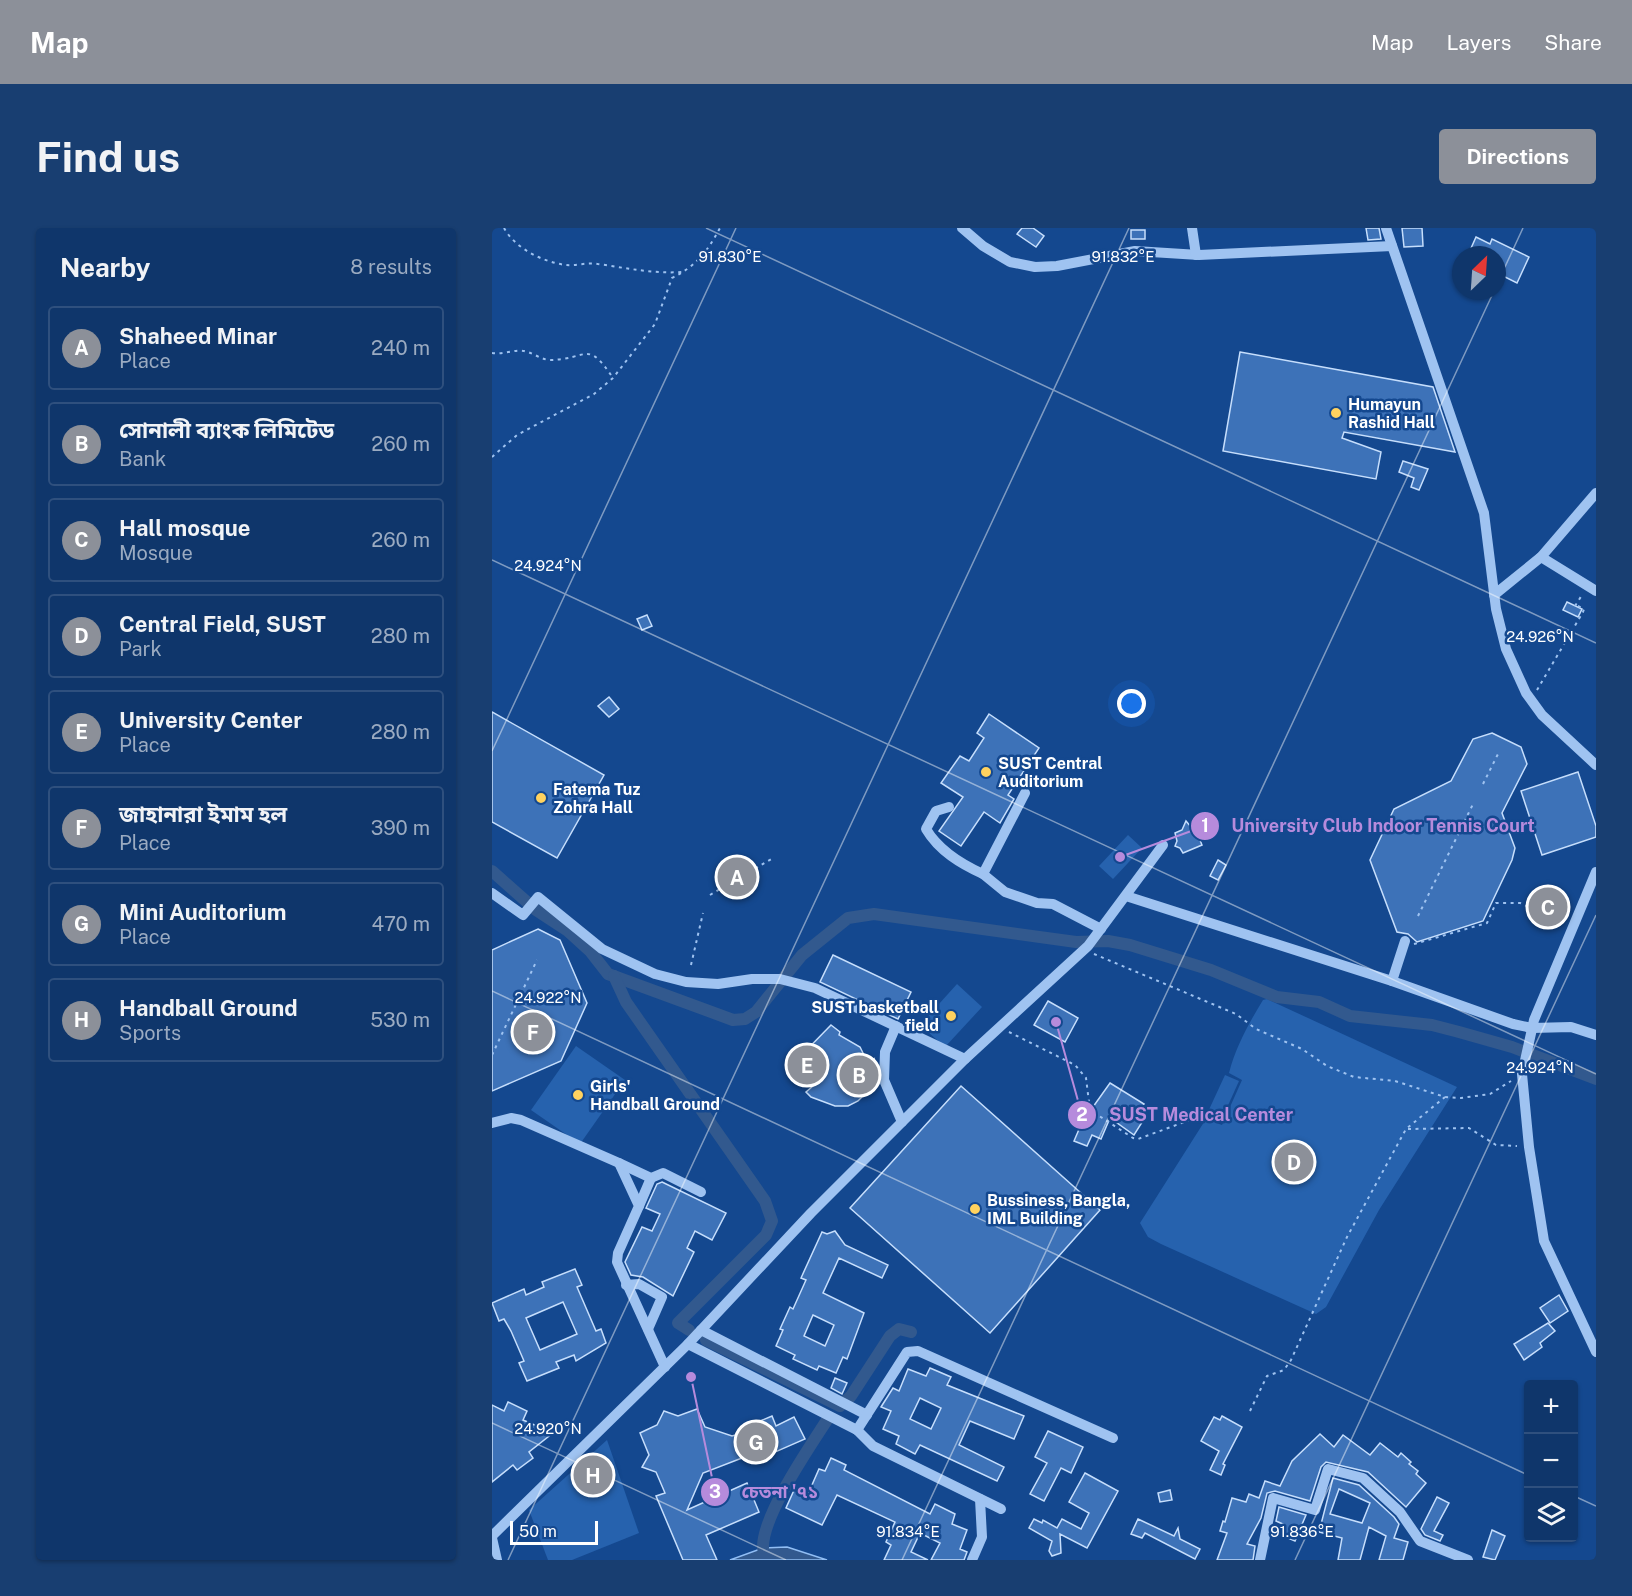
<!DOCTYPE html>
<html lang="en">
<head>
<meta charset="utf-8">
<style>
	:root { --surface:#0f366b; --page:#183e71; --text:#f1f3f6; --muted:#9babc1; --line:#2f507e; --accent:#8c9099 }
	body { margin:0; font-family:"Public Sans","Noto Sans Bengali",sans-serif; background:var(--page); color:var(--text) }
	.controls { position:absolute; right:18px; bottom:18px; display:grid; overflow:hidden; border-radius:6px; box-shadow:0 2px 4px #0004 }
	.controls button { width:54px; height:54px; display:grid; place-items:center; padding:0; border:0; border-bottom:2px solid var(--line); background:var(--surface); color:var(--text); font:30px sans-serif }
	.compass { position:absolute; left:960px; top:18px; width:54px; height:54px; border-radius:50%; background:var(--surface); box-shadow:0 2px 4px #0004; rotate:25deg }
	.scale { position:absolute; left:18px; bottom:15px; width:88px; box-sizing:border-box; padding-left:6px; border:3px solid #fff; border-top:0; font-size:16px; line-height:21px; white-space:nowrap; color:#fff; -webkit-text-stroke:4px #14488f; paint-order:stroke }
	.you { position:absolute; left:640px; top:476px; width:21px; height:21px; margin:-15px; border:4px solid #fff; border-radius:50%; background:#1a73e8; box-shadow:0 0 0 9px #1a73e833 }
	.badge { display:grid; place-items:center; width:39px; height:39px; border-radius:50%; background:var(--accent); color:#fff; font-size:20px; font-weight:700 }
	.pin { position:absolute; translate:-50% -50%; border:3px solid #fff; box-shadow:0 2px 6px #0006 }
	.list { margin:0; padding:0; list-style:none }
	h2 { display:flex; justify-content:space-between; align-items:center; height:78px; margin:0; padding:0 24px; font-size:26px }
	h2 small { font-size:20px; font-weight:400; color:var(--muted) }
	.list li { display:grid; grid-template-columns:39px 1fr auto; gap:18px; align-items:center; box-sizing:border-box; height:84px; margin:0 12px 12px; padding:0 12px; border:2px solid var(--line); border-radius:6px }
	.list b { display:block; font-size:22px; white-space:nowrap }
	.list p { margin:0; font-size:20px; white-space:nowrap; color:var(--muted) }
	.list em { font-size:20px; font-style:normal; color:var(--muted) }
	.icon { flex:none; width:33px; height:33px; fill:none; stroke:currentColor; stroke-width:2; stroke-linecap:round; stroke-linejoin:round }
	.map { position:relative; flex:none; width:1104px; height:1332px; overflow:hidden; border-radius:6px }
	header { display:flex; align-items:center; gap:36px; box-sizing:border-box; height:84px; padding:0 30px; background:var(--accent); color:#fff }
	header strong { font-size:28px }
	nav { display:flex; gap:33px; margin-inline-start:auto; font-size:21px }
	.intro { display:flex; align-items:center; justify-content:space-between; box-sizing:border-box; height:144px; padding:0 36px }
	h1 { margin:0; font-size:42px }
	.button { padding:15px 27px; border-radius:6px; background:var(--accent); color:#fff; font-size:21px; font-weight:700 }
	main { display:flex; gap:36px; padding:0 36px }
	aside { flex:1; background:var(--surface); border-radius:6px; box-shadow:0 2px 4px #0004 }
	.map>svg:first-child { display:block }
	.green { fill:#2662ae }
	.water { fill:#32598e; stroke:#91bef4; stroke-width:1.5 }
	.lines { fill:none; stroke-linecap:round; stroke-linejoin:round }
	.canal { stroke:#32598e; stroke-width:12 }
	.building { fill:#3d72b8; stroke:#c6defc; stroke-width:1.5; fill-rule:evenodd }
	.path { stroke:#9fc3f1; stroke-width:2; stroke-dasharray:3 4.5; stroke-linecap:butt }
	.minor { stroke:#9fc3f1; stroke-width:10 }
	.ticks { fill:none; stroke:#fff; stroke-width:1.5; stroke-opacity:0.45 }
	.poi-dot { fill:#ffd25f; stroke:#14488f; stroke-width:2 }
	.labels { text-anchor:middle; stroke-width:5; stroke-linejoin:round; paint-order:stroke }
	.poi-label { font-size:16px; font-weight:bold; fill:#fff; stroke:#14488f; text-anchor:start }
	.ticks-label { font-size:15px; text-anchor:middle; fill:#fff; stroke:#14488f; stroke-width:5; stroke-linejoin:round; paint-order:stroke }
	.leader { fill:none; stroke:#b68bdc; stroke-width:2 }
	.callout-dot { fill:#b68bdc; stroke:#14488f; stroke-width:2 }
	.mark-label { font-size:18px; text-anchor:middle; font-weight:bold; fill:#fff }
	.callout-label { font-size:18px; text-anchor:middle; font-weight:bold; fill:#b68bdc; stroke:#14488f; stroke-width:5; stroke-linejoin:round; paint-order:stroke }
</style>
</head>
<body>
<header>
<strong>Map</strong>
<nav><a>Map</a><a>Layers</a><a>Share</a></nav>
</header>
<div class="intro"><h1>Find us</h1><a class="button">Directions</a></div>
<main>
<aside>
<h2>Nearby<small>8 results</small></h2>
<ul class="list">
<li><span class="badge">A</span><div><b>Shaheed Minar</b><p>Place</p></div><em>240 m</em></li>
<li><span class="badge">B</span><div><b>সোনালী ব্যাংক লিমিটেড</b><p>Bank</p></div><em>260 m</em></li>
<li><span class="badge">C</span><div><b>Hall mosque</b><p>Mosque</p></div><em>260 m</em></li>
<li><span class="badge">D</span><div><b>Central Field, SUST</b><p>Park</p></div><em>280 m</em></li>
<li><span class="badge">E</span><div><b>University Center</b><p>Place</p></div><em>280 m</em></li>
<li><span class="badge">F</span><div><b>জাহানারা ইমাম হল</b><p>Place</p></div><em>390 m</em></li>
<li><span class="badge">G</span><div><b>Mini Auditorium</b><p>Place</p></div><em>470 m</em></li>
<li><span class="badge">H</span><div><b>Handball Ground</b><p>Sports</p></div><em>530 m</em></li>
</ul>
</aside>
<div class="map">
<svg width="1104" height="1332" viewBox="0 0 1104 1332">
	<rect width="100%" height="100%" fill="#14488f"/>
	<g class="green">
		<polygon points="636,607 650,620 621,651 607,638"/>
		<polygon points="465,756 490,779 453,819 428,797"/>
		<path d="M775,771L965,859L887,982L834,1079L824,1086L669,1016L656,1009L648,995L714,891L730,897L750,852L737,845C744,818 757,795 771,772Z"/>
		<polygon points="84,818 133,852 88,916 39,882"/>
		<polygon points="733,847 747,853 729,893 715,886"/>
		<polygon points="115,1212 147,1305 80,1332 56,1332 37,1282"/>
	</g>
	<polygon class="water" points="295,1319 335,1332 238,1332 271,1320"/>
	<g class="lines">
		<g class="canal">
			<polyline points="0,643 44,682 76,703 98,723 116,746 241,792 253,791 264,784 310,727 356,690 382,686 584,714 616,713 638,717 719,742 785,769 827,774 858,788 940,797 967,804 1020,819 1104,851"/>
			<polyline points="122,748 134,774 273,973 280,993 274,1007 186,1095 197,1102"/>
			<polyline points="214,1112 348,1178 359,1168 398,1108 407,1101 419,1104"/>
			<path d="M271,1320C270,1288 317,1220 335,1192"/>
		</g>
	</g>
	<g class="building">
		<polygon points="530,0 541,0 552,8 544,19 525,6"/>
		<polygon points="874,0 887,0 889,11 876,12"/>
		<polygon points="910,0 930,0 931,18 912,19"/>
		<rect x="639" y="2" width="14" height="9"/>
		<polygon points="984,9 998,16 1000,11 1037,29 1025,55 1005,45 1005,27 976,27"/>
		<polygon points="748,124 941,159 963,224 852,204 850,210 889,224 884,251 731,223"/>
		<polygon points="911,233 936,241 927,262 919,259 922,250 907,244"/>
		<polygon points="1075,374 1090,381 1086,389 1071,382"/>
		<polygon points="155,387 160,398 150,402 145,391"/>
		<polygon points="117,469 127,481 117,489 106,478"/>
		<polygon points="0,484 112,547 65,630 0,594"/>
		<polygon points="497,486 547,520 516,567 522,571 508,595 492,584 469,618 447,603 471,569 449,555 468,528 477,533 492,510 485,505"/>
		<polygon points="1000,505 1029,519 1035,536 1010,585 1023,620 1020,632 991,693 925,714 916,706 905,704 878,632 902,581 959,553 981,511"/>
		<polygon points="1086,544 1104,598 1104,609 1050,627 1029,563"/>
		<polygon points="694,593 699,599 702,597 710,617 691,625 688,620 683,618 685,613 683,605 690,602"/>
		<polygon points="726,632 734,637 726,652 718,648"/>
		<polygon points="1046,663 1075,676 1067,694 1038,681"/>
		<polygon points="46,701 68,712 95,775 69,833 0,863 0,722"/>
		<polygon points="341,727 419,764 406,791 328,754"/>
		<polygon points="556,773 586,790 573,814 542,797"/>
		<polygon points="339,797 348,804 347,807 368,819 376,835 382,831 376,856 381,858 366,873 356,878 343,878 319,869 314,864 321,858 299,838"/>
		<polygon points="618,855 652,876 647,883 654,888 642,907 618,890 609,911 600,907 595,918 582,913 594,885 596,886"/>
		<polygon points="469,858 608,982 498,1105 358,980"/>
		<polygon points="170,954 234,985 220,1012 203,1003 195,1020 202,1024 181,1068 151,1049 139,1047 133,1034 150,999 160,1003 168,986 154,980 165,956"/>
		<path d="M343,1003L353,1017L396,1037L390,1050L347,1030L331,1065L372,1085L355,1131L351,1129L344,1145L327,1138L325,1142L301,1131L303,1127L284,1118L291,1102L288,1101L298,1079L301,1081L314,1052L309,1050L330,1004L335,1006ZM321,1087L342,1097L333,1118L312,1108Z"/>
		<path d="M83,1041L90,1057L85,1059L104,1103L109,1101L114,1115L84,1133L82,1127L64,1134L67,1140L35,1153L27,1135L32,1133L19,1103L12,1091L7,1093L0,1075L32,1061L34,1067L52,1059L50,1054ZM71,1074L85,1106L48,1122L34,1090Z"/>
		<polygon points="1067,1067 1076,1083 1058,1095 1048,1080"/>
		<polygon points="1056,1095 1063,1103 1048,1115 1050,1119 1032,1132 1022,1116"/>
		<path d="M438,1140L459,1149L455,1157L532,1188L522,1211L478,1193L467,1217L512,1239L505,1253L428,1217L423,1226L404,1216L407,1208L391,1201L399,1183L389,1179L401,1160L407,1163L416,1141L434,1148ZM428,1170L449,1180L439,1201L418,1191Z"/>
		<polygon points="343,1150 355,1155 350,1166 339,1160"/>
		<polygon points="16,1174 35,1183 31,1192 61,1205 37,1224 41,1230 25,1242 21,1237 0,1254 0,1177 12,1183"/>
		<polygon points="205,1181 213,1199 240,1208 254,1204 252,1200 280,1188 284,1198 302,1189 313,1211 267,1231 263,1225 211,1245 195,1282 255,1255 267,1284 214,1307 225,1332 191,1332 164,1268 173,1265 164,1244 150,1239 157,1227 148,1205 165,1197 172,1183 186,1188"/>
		<polygon points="730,1188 750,1199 731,1236 733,1237 729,1247 718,1242 727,1223 709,1213 722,1189 728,1192"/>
		<polygon points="556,1203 591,1219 579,1245 569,1240 552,1273 538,1266 555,1235 543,1229"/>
		<polygon points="828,1206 842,1219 851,1207 878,1227 888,1215 906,1229 909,1225 919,1234 917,1236 926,1243 924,1246 934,1255 914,1279 876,1244 834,1234 829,1239 818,1273 783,1263 775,1265 769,1290 755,1316 763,1318 761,1332 725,1332 735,1305 728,1303 731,1293 733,1294 740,1270 754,1274 757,1266 767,1270 773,1253 788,1258 800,1233"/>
		<polygon points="339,1230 354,1237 352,1242 438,1286 443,1276 463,1286 460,1296 475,1302 468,1321 475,1324 472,1332 439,1332 448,1315 428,1305 419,1324 436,1332 392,1332 399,1317 394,1314 403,1294 345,1267 330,1297 294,1280 303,1260 316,1266 327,1241 333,1243"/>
		<polygon points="593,1245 626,1263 595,1320 568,1306 569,1325 560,1328 557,1323 560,1313 537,1300 542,1291 550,1295 551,1292 565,1300 570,1291 589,1301 597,1285 577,1274"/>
		<path d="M841,1250L867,1257L902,1289L907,1296L902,1310L916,1314L911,1332H887L894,1308L877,1299L868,1332H846L850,1310L827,1304ZM847,1261L878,1275L870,1295L838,1286Z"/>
		<polygon points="678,1262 680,1272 668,1274 666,1265"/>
		<polygon points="945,1269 957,1275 942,1303 951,1307 948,1313 933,1307 929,1301"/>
		<polygon points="787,1279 814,1287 803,1313 789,1307 793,1297 784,1293"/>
		<polygon points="646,1291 682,1308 686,1300 688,1311 708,1321 703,1331 653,1305 650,1310 639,1306"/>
		<polygon points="1000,1302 1013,1308 1003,1332 991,1329"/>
	</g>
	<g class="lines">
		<g class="path">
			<path d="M12,0C23,20 50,34 74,37C84,38 96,34 106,36C135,40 161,46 190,44"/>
			<path d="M0,125C11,127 23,121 32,123C42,125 49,132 59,132C96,131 95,111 121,150"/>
			<path d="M0,229L25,207L102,166L121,150L163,96L180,50C204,38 215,24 228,0"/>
			<polyline points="1083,378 1090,367"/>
			<polyline points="1045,462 1091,384 1092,381 1084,377"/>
			<polyline points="991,556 1006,526"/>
			<polyline points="218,667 281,630"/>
			<polyline points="926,688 982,574"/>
			<polyline points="922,716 995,695 1004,675 1028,675 1070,694"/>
			<polyline points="602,726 744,786 764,801 810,821 835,838 862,849 903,853 953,869 969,870 998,866 1019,853"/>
			<polyline points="199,737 211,685"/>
			<polyline points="517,804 583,837 594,850 598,882 641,910 646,911 709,888"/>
			<polyline points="0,827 45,732"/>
			<polyline points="916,901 977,900 1004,917 1025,918"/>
			<polyline points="758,1183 775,1148 792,1142 799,1132 855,1009 914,901 953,869"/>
		</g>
		<g class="minor">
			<polyline points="470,0 491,18 518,34 543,39 565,38 643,23 707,27 900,18"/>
			<polyline points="700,0 704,27"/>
			<polyline points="894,0 992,285 1004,381 1014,421 1034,465 1050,487 1104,537"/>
			<polyline points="1049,329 1104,363"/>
			<polyline points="1002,367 1049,329 1104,265"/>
			<polyline points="533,565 491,646 513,664 545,675 561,676 609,701"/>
			<path d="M457,579L444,583L434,601C447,623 469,636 491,646"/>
			<polyline points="1104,644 1042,792 1030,846 1037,919 1052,1013 1104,1124"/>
			<polyline points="0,665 31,687 46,669 110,721 163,746 194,754 226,756 260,751 288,751 323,760 473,831"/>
			<polyline points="634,668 900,753"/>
			<polyline points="913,713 900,753 1021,796 1040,800 1079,799 1104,807"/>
			<polyline points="404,798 393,824 392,852 410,894"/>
			<polyline points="0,895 19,890 29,892 127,935 147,978 126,1025 125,1034 173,1139"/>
			<polyline points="127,935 159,950 171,945 209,964"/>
			<polyline points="147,978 159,950"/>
			<polyline points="134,1057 147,1056 170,1069 156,1101"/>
			<polyline points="209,1102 375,1187"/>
			<polyline points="196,1116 365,1202 415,1124 426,1123 621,1210"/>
			<polyline points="365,1202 381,1218 509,1281"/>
			<polyline points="0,1308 196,1116 319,985 473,831 596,718 671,617"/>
			<polyline points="0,1310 5,1332"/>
			<polyline points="480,1332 490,1309 488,1271"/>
			<polyline points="768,1332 781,1270 823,1282 836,1241 871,1250 908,1284 928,1313 976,1332"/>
		</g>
	</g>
	<path class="ticks" d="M214,0L1104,415M1005,56L1031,0M0,332L1104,846M0,523L244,0M0,763L1036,1247M0,1195L294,1332M1082,1268L1104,1278M16,1332L637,0M410,1332L1002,63M803,1332L1104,687"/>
	<g class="poi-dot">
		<circle cx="844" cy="185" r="6"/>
		<circle cx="494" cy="544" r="6"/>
		<circle cx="49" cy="570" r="6"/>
		<circle cx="459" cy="788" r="6"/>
		<circle cx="86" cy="867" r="6"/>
		<circle cx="483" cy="981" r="6"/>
	</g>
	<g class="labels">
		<g class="poi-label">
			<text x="856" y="182">Humayun<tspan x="856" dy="18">Rashid Hall</tspan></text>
			<text x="506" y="541">SUST Central<tspan x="506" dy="18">Auditorium</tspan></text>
			<text x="61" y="567">Fatema Tuz<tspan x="61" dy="18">Zohra Hall</tspan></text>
			<text x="447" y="785" text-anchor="end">SUST basketball<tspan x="447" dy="18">field</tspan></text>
			<text x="98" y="864">Girls'<tspan x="98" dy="18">Handball Ground</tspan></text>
			<text x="495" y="978">Bussiness, Bangla,<tspan x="495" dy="18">IML Building</tspan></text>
		</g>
	</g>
	<g class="ticks-label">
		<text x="238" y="34">91.830°E</text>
		<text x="631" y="34">91.832°E</text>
		<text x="56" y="343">24.924°N</text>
		<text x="1048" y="414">24.926°N</text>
		<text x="56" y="775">24.922°N</text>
		<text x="1048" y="845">24.924°N</text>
		<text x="56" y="1206">24.920°N</text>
		<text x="416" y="1309">91.834°E</text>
		<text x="810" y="1309">91.836°E</text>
	</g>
	<path class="leader" d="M628 629L713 598M564 794L590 887M199 1149L223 1264"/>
	<g class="callout-dot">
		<circle cx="628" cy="629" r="6"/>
		<circle cx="564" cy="794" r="6"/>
		<circle cx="199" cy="1149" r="6"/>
		<circle cx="713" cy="598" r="15"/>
		<circle cx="590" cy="887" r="15"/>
		<circle cx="223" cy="1264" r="15"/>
	</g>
	<g class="mark-label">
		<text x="713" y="604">1</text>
		<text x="590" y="893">2</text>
		<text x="223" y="1270">3</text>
	</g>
	<g class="callout-label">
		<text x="891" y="604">University Club Indoor Tennis Court</text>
		<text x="709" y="893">SUST Medical Center</text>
		<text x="288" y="1270">চেতনা '৭১</text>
	</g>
</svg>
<div class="controls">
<button>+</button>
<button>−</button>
<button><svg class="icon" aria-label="layers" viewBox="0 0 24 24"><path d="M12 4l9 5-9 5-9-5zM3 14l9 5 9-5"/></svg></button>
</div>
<svg class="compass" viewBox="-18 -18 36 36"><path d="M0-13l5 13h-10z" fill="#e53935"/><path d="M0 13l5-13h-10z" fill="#9babc1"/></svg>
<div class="scale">50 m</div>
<div class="you"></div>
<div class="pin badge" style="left:245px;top:649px">A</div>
<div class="pin badge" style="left:367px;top:847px">B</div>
<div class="pin badge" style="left:1056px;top:679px">C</div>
<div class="pin badge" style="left:802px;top:934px">D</div>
<div class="pin badge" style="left:315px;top:837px">E</div>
<div class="pin badge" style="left:41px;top:804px">F</div>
<div class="pin badge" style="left:264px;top:1214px">G</div>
<div class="pin badge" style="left:101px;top:1247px">H</div>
</div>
</main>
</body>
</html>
